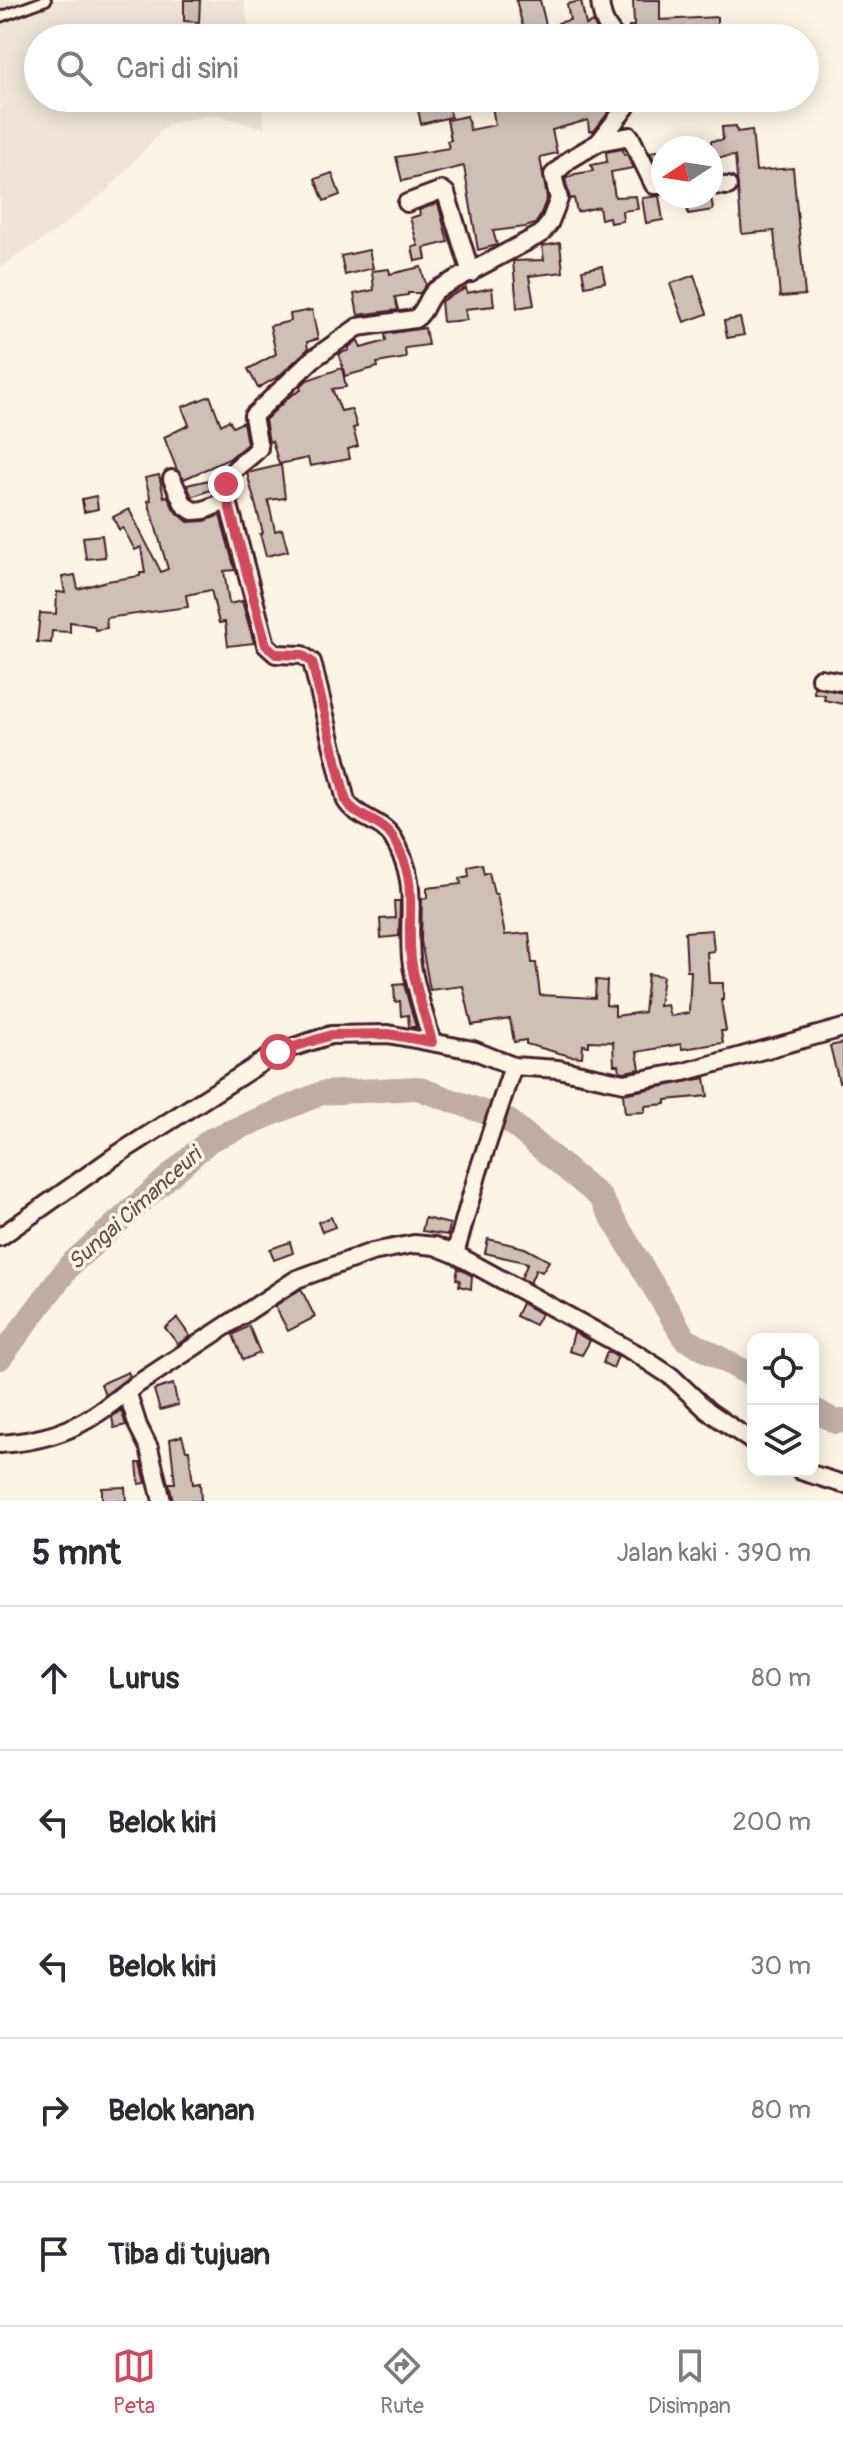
<!DOCTYPE html>
<html lang="id">
<head>
<meta charset="utf-8">
<style>
	:root { --surface:#fff; --page:#f7f7f7; --text:#2b2b33; --muted:#7c7c81; --line:#e1e1e2; --accent:#d1495b }
	body { margin:0; font-family:Pangolin,sans-serif; background:var(--page); color:var(--text) }
	.controls { position:absolute; right:24px; bottom:24px; display:grid; overflow:hidden; border-radius:16px; box-shadow:0 4px 20px #0003 }
	.controls button { width:72px; height:72px; display:grid; place-items:center; padding:0; border:0; border-bottom:2px solid var(--line); background:var(--surface); color:var(--text); font:40px sans-serif }
	.compass { position:absolute; left:651px; top:136px; width:72px; height:72px; border-radius:50%; background:var(--surface); box-shadow:0 4px 20px #0003; rotate:258deg }
	.stop { position:absolute; width:24px; height:24px; margin:-18px; border:6px solid #d1495b; border-radius:50%; background:#fff }
	.stop.end { background:#d1495b; border-color:#fff; box-shadow:0 2px 8px #0008 }
	.list { margin:0; padding:0; list-style:none }
	h2 { display:flex; justify-content:space-between; align-items:center; height:104px; margin:0; padding:0 32px; font-size:34px }
	h2 small { font-size:26px; font-weight:400; color:var(--muted) }
	.list li { display:grid; grid-template-columns:52px 1fr auto; gap:24px; align-items:center; box-sizing:border-box; height:144px; padding:0 32px; border-top:2px solid var(--line) }
	.list b { display:block; font-size:30px; white-space:nowrap }
	.list em { font-size:26px; font-style:normal; color:var(--muted) }
	.icon { flex:none; width:44px; height:44px; fill:none; stroke:currentColor; stroke-width:2; stroke-linecap:round; stroke-linejoin:round }
	.map { position:relative; flex:none; width:843px; height:1501px; overflow:hidden }
	.search { position:absolute; background:var(--surface); box-shadow:0 4px 20px #0003; left:24px; right:24px; top:24px; height:88px; display:flex; align-items:center; gap:20px; box-sizing:border-box; padding:0 28px; border-radius:44px; color:var(--muted); font-size:30px }
	.sheet { height:824px; background:var(--surface) }
	nav { display:flex; justify-content:space-around; align-items:center; box-sizing:border-box; height:112px; border-top:2px solid var(--line); background:var(--surface); font-size:22px; color:var(--muted) }
	nav a { display:grid; justify-items:center; gap:4px }
	nav .on { color:var(--accent) }
	.map>svg:first-child { display:block }
	.built { fill:#eee5d7 }
	.lines { fill:none; stroke-linecap:round; stroke-linejoin:round }
	.river { stroke:#c0aca5; stroke-width:24 }
	.building { fill:#cfc0b7; stroke:#4a1f2b; stroke-width:2 }
	.service-casing { stroke:#4a1f2b; stroke-width:14 }
	.minor-casing { stroke:#4a1f2b; stroke-width:22 }
	.service { stroke:#fcf5e5; stroke-width:8 }
	.minor { stroke:#fcf5e5; stroke-width:16 }
	.route { stroke:#d1495b; stroke-width:10 }
	.labels { text-anchor:middle; stroke-width:7; stroke-linejoin:round; paint-order:stroke }
	.water-label { font-size:22px; font-style:italic; fill:#6d4950; stroke:#fcf5e5 }
</style>
</head>
<body>
<div class="map">
<svg width="843" height="1501" viewBox="0 0 843 1501">
	<rect width="100%" height="100%" fill="#fcf5e5"/>
	<filter id="ink" filterUnits="userSpaceOnUse"><feTurbulence type="fractalNoise" baseFrequency=".0125" numOctaves="2"/><feDisplacementMap in="SourceGraphic" scale="16" xChannelSelector="R" yChannelSelector="G"/><feConvolveMatrix kernelMatrix="1 2 1 2 8 2 1 2 1" color-interpolation-filters="sRGB"/></filter>
	<g filter="url(#ink)">
		<polygon class="built" points="0,0 244,0 250,38 38,38 38,98 260,98 265,129 214,114 168,124 111,187 56,231 0,267"/>
		<g class="lines">
			<g class="river">
				<polyline points="0,1358 70,1265 210,1140 322,1093 417,1088 509,1121 600,1197 685,1339 753,1376"/>
				<polyline points="813,1409 836,1422 843,1421"/>
			</g>
		</g>
		<g class="building">
			<polygon points="184,0 200,0 199,22 184,21"/>
			<polygon points="516,0 540,0 546,25 524,31"/>
			<polygon points="633,0 660,0 660,20 717,17 717,38 628,38 629,26 634,26"/>
			<polygon points="581,1 586,25 593,22 601,38 573,38 571,33 561,35 558,23 570,20 567,4"/>
			<polygon points="447,98 451,117 421,124 418,110 435,106 434,100"/>
			<polygon points="498,98 604,98 614,99 615,104 594,131 589,131 588,120 552,130 557,153 540,157 547,198 539,218 535,224 525,227 493,231 497,245 478,250 464,166 402,181 396,157 449,148 447,141 451,140 447,120 467,116 470,130 495,125 491,99"/>
			<polygon points="736,126 737,132 752,130 756,171 793,168 805,295 780,297 774,231 742,234 735,156 711,158 711,141 723,140 722,127"/>
			<polygon points="623,149 624,155 627,154 633,168 611,172 615,197 636,196 638,209 622,211 623,221 610,223 609,217 601,219 599,207 577,212 574,198 570,199 565,179 575,174 593,171 591,165 607,162 606,152"/>
			<polygon points="663,150 663,163 656,164 650,152"/>
			<polygon points="332,173 340,195 324,201 315,179"/>
			<polygon points="659,196 663,220 646,223 642,198"/>
			<polygon points="686,196 711,196 713,210 688,214"/>
			<polygon points="438,203 448,242 424,248 426,259 415,261 412,247 418,246 410,218 420,215 419,210"/>
			<polygon points="560,243 563,272 529,276 534,305 517,308 513,261 544,260 542,246"/>
			<polygon points="369,250 373,268 345,275 341,256"/>
			<polygon points="602,266 605,282 585,286 582,270"/>
			<polygon points="421,267 426,285 420,293 408,293 408,295 395,297 398,310 358,315 354,294 374,290 372,271 389,269 390,274"/>
			<polygon points="694,275 707,314 684,322 670,284"/>
			<polygon points="466,288 467,293 492,288 494,306 465,309 467,320 443,322 441,301"/>
			<polygon points="312,310 318,339 307,342 308,349 279,376 258,388 248,369 276,354 270,326 291,321 290,314"/>
			<polygon points="740,318 744,335 727,338 724,321"/>
			<polygon points="425,328 428,345 405,348 406,358 377,363 378,367 345,376 339,354 349,350 349,347 358,340 361,348 386,341 385,334"/>
			<polygon points="342,368 346,387 332,389 341,411 351,409 354,417 357,427 353,428 358,446 348,449 350,459 310,466 308,458 279,464 272,441 269,442 265,420 290,396 301,390 300,387 307,380"/>
			<polygon points="210,396 221,425 229,420 233,427 243,422 247,444 229,459 184,479 177,470 164,437 189,425 182,407"/>
			<polygon points="281,465 285,498 268,500 275,531 282,529 288,551 266,556 260,534 263,533 247,473"/>
			<polygon points="159,475 164,497 168,496 174,510 188,522 205,521 220,515 235,570 224,571 229,604 242,601 254,643 228,646 225,622 219,623 211,590 186,595 188,607 106,618 107,628 95,630 94,626 70,622 70,632 52,631 51,643 37,642 40,613 56,614 57,592 65,593 62,577 75,575 78,589 107,581 140,576 140,573 145,573 141,547 135,550 123,528 119,530 113,517 129,509 161,572 168,569 148,501 151,500 145,478"/>
			<polygon points="209,480 213,489 192,497 187,485"/>
			<polygon points="96,496 98,509 84,512 82,499"/>
			<polygon points="102,535 105,557 86,559 83,537"/>
			<polygon points="814,687 843,693 843,704 824,700 825,695 814,693"/>
			<polygon points="482,864 484,874 489,872 494,894 497,894 505,935 529,933 532,963 536,963 540,995 595,998 596,980 607,981 606,1005 615,1006 615,1016 644,1012 648,974 663,976 659,1006 667,1005 670,1016 689,1013 691,971 687,971 685,932 712,930 714,951 707,952 709,983 723,983 723,1000 721,1000 726,1031 721,1031 723,1043 682,1049 681,1044 637,1052 640,1069 624,1072 620,1071 619,1065 614,1065 613,1042 589,1041 589,1046 583,1045 582,1057 570,1056 526,1044 526,1040 514,1042 510,1019 472,1025 463,986 430,990 421,941 422,899 427,898 427,888 461,884 460,878 469,876 468,867"/>
			<polygon points="394,901 400,901 399,936 381,938 380,919 395,918"/>
			<polygon points="404,984 409,1003 416,1027 409,1027 408,1015 401,1016 400,1001 395,1002 394,985"/>
			<polygon points="843,1043 843,1081 839,1082 830,1046"/>
			<polygon points="705,1078 708,1096 666,1100 666,1104 645,1106 645,1112 625,1113 623,1094"/>
			<polygon points="331,1217 335,1227 322,1232 318,1222"/>
			<polygon points="425,1218 450,1224 448,1235 422,1231"/>
			<polygon points="488,1239 525,1248 549,1261 542,1272 536,1269 530,1283 521,1278 528,1263 485,1253"/>
			<polygon points="290,1242 293,1253 274,1260 270,1249"/>
			<polygon points="458,1268 472,1276 471,1289 459,1286 460,1280 456,1279"/>
			<polygon points="301,1289 315,1317 288,1331 275,1306"/>
			<polygon points="522,1303 541,1314 535,1325 516,1316"/>
			<polygon points="177,1318 190,1336 178,1344 165,1328"/>
			<polygon points="249,1326 260,1353 243,1360 233,1335"/>
			<polygon points="574,1332 590,1341 582,1355 569,1351"/>
			<polygon points="607,1352 618,1356 613,1368 603,1363"/>
			<polygon points="128,1372 130,1376 105,1395 101,1384"/>
			<polygon points="173,1384 178,1405 160,1410 154,1390"/>
			<polygon points="121,1410 126,1425 114,1428 112,1417"/>
			<polygon points="182,1436 186,1450 189,1450 193,1484 200,1483 201,1501 173,1501 169,1483 175,1483 170,1439"/>
			<polygon points="137,1463 141,1463 146,1483 139,1484"/>
			<polygon points="125,1487 126,1501 102,1501 102,1488"/>
		</g>
		<g class="lines">
			<g class="service-casing">
				<polyline id="service" points="0,17 46,0"/>
			</g>
			<g class="minor-casing">
				<g id="minor">
					<path d="M600,0C601,16 605,26 616,38"/>
					<polyline points="625,98 626,107 599,142 630,136 654,185 663,185"/>
					<polyline points="711,185 728,186"/>
					<polyline points="407,203 442,190 446,193 471,273"/>
					<polyline points="172,479 184,505 193,511 204,510 228,500"/>
					<polyline points="820,678 843,682"/>
					<path d="M432,1042C425,1015 414,986 411,958C407,911 420,883 393,838C382,820 356,818 346,801L312,662L302,655L276,654L266,645L225,490C227,468 246,463 259,448L253,416L313,359L358,327L415,319C426,312 426,299 436,290L541,234L549,224L559,199L553,175L569,160L599,142"/>
					<polyline points="0,1237 115,1156 278,1052 331,1035 388,1034 473,1050 513,1066 558,1069 624,1083 684,1072 843,1028"/>
					<polyline points="455,1254 637,1354 672,1377 708,1411 753,1442"/>
					<path d="M0,1444C55,1440 85,1426 127,1391"/>
					<polyline points="801,1471 843,1484"/>
					<polyline points="162,1501 149,1448 138,1426 127,1391 297,1279 372,1252 414,1244 435,1246 455,1254 478,1172 513,1066"/>
				</g>
			</g>
			<use href="#service" class="service"/>
			<use href="#minor" class="minor"/>
		</g>
	</g>
	<g class="lines" filter="url(#ink)">
		<path class="route" d="M226,484L225,490L266,645L276,654L302,655L312,662L346,801C356,818 382,820 393,838C420,883 406,912 411,958C414,986 425,1015 432,1042L388,1034L331,1035L278,1052"/>
	</g>
	<g class="labels">
		<g class="water-label">
			<text transform="translate(134 1208) rotate(-42)" y="8">Sungai Cimanceuri</text>
		</g>
	</g>
</svg>
<div class="controls">
<button><svg class="icon" aria-label="locate" viewBox="0 0 24 24"><circle cx="12" cy="12" r="6"/><path d="M12 2v4M12 18v4M2 12h4M18 12h4"/></svg></button>
<button><svg class="icon" aria-label="layers" viewBox="0 0 24 24"><path d="M12 4l9 5-9 5-9-5zM3 14l9 5 9-5"/></svg></button>
</div>
<svg class="compass" viewBox="-18 -18 36 36"><path d="M0-13l5 13h-10z" fill="#e53935"/><path d="M0 13l5-13h-10z" fill="#7c7c81"/></svg>
<div class="stop" style="left:278px;top:1052px"></div>
<div class="stop end" style="left:226px;top:484px"></div>
<div class="search"><svg class="icon" aria-label="search" viewBox="0 0 24 24"><circle cx="10" cy="10" r="6"/><path d="M15 15l6 6"/></svg>Cari di sini</div>
</div>
<section class="sheet">
<h2>5 mnt<small>Jalan kaki · 390 m</small></h2>
<ul class="list">
<li><svg class="icon" aria-label="ahead" viewBox="0 0 24 24"><path d="M12 20V5M6 11l6-6 6 6"/></svg><div><b>Lurus</b></div><em>80 m</em></li>
<li><svg class="icon" aria-label="left" viewBox="0 0 24 24"><path d="M17 20v-9H6M10 6l-5 5 5 5"/></svg><div><b>Belok kiri</b></div><em>200 m</em></li>
<li><svg class="icon" aria-label="left" viewBox="0 0 24 24"><path d="M17 20v-9H6M10 6l-5 5 5 5"/></svg><div><b>Belok kiri</b></div><em>30 m</em></li>
<li><svg class="icon" aria-label="right" viewBox="0 0 24 24"><path d="M7 20v-9h11M14 6l5 5-5 5"/></svg><div><b>Belok kanan</b></div><em>80 m</em></li>
<li><svg class="icon" aria-label="arrive" viewBox="0 0 24 24"><path d="M6 21V4h12l-3 4 3 4H6"/></svg><div><b>Tiba di tujuan</b></div></li>
</ul>
</section>
<nav>
<a class="on"><svg class="icon" aria-label="map" viewBox="0 0 24 24"><path d="M3 6l6-2 6 2 6-2v14l-6 2-6-2-6 2zM9 4v14M15 6v14"/></svg>Peta</a>
<a><svg class="icon" aria-label="directions" viewBox="0 0 24 24"><path d="M12 3l9 9-9 9-9-9zM9 14v-3h6M13 9l2 2-2 2"/></svg>Rute</a>
<a><svg class="icon" aria-label="saved" viewBox="0 0 24 24"><path d="M7 4h10v16l-5-4-5 4z"/></svg>Disimpan</a>
</nav>
</body>
</html>
